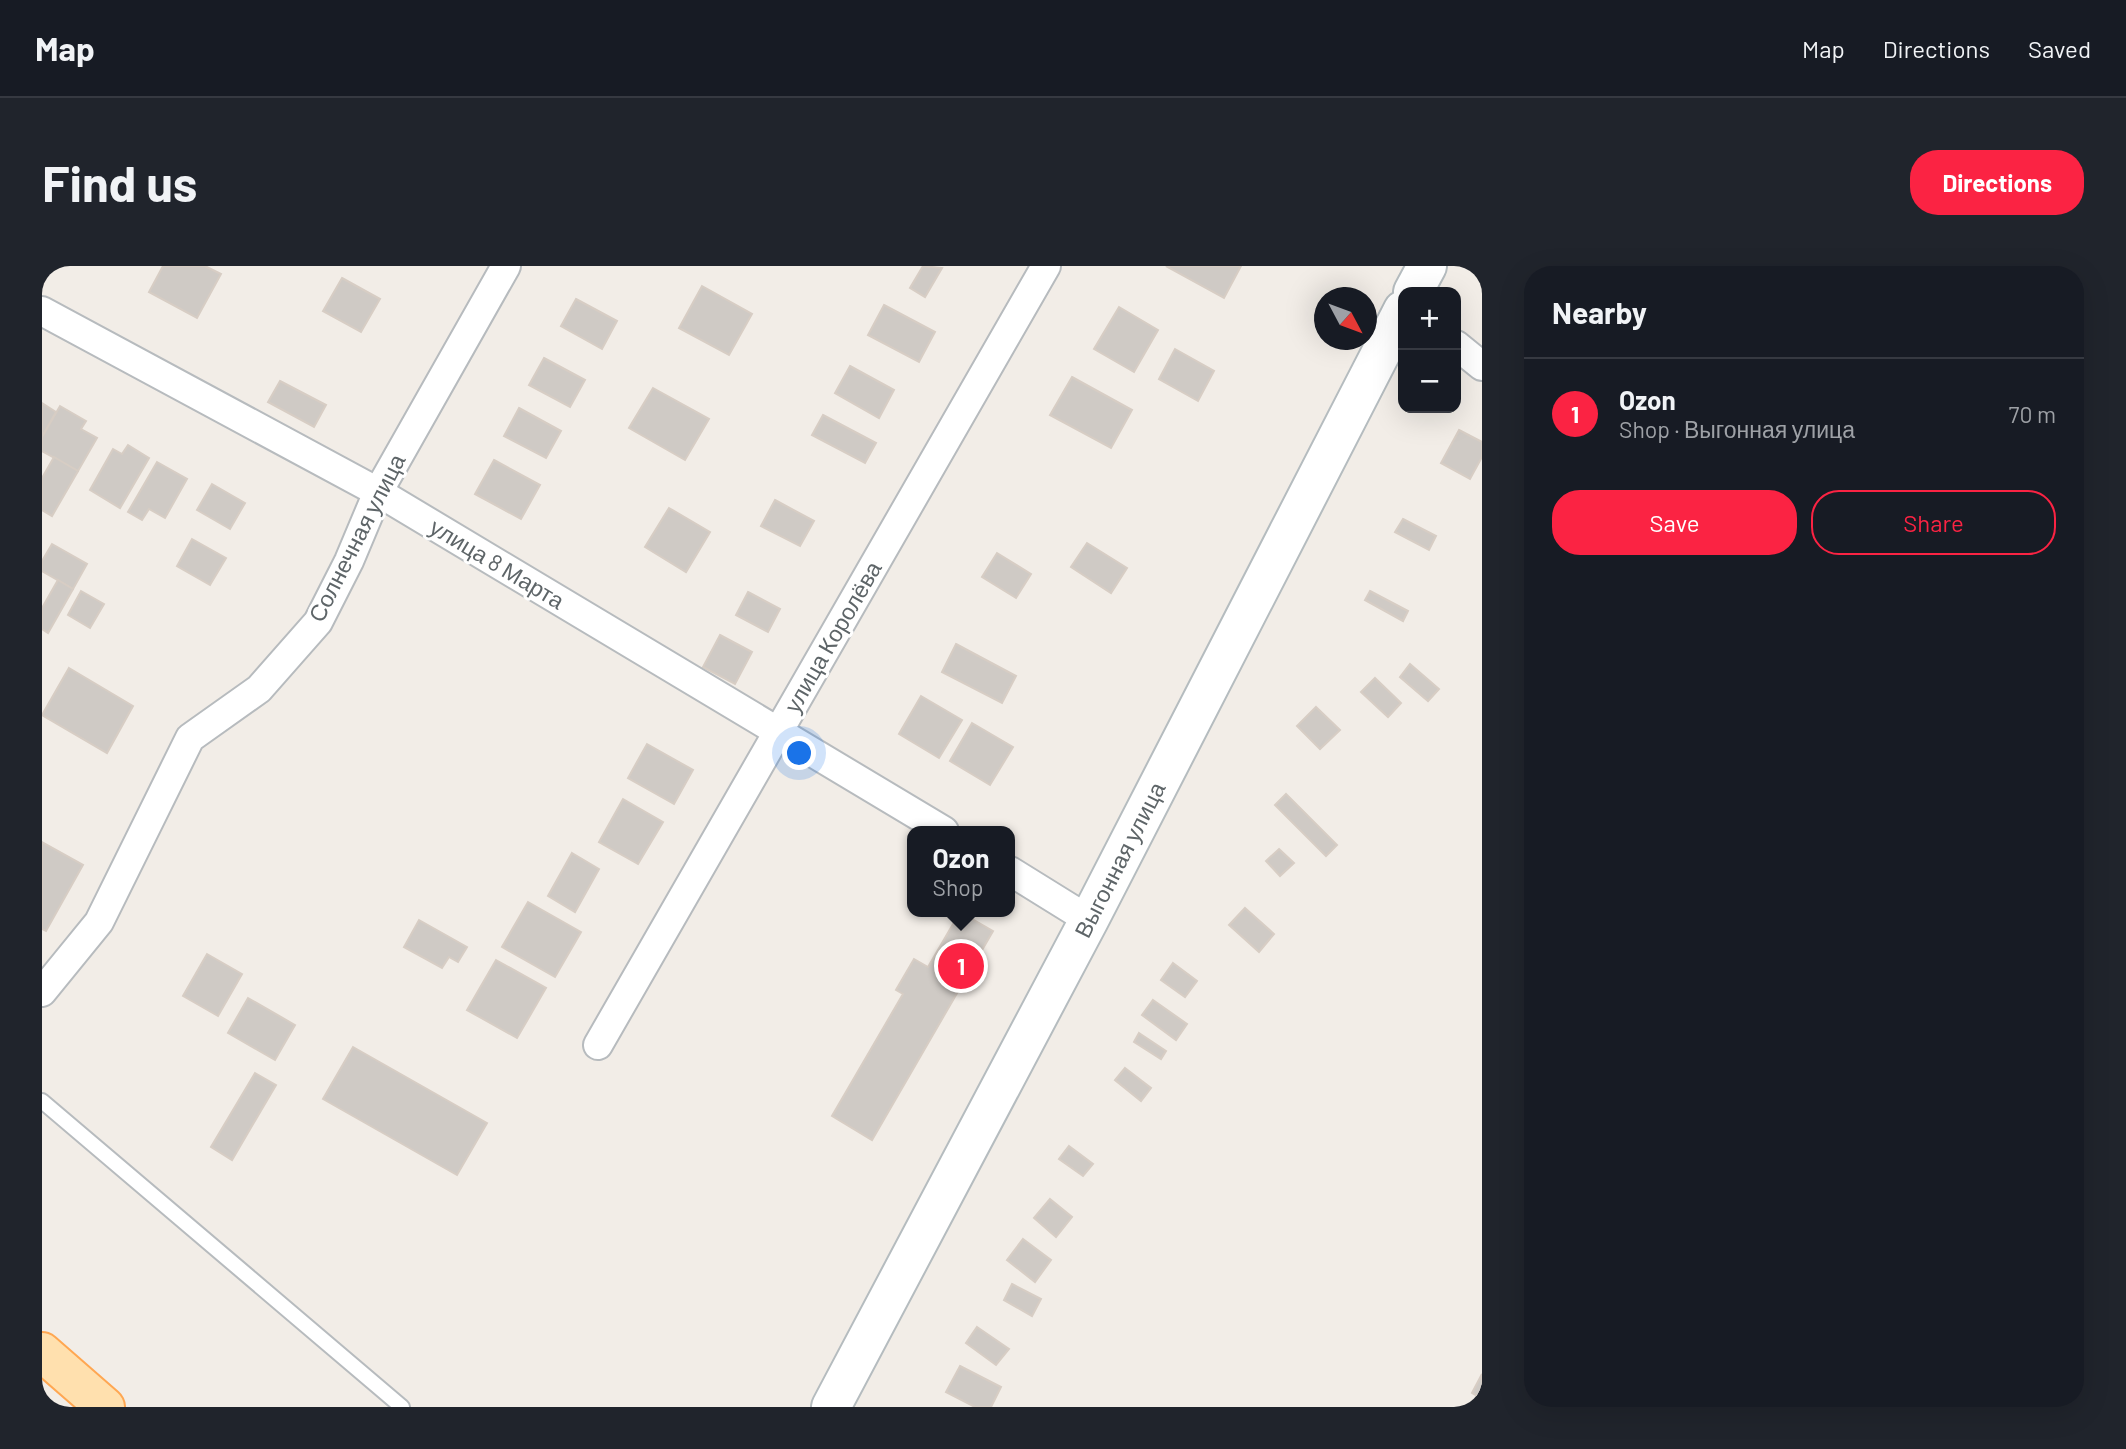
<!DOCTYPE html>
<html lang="en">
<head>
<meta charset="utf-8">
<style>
	:root { --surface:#171b24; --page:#20242c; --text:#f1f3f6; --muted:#9ea1a6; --line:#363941; --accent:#fb2343 }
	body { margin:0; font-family:Barlow,sans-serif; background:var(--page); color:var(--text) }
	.controls { position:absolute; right:21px; top:21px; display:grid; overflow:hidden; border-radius:14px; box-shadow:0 7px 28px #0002 }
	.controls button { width:63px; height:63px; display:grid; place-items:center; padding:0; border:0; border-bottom:2px solid var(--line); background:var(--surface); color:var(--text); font:35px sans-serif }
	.compass { position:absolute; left:1272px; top:21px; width:63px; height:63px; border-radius:50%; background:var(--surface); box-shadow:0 7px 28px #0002; rotate:131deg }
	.you { position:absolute; left:758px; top:488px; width:24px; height:24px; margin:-18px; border:5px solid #fff; border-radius:50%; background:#1a73e8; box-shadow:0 0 0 10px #1a73e833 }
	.badge { display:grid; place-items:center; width:46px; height:46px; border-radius:50%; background:var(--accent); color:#fff; font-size:23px; font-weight:700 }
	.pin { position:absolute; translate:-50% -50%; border:4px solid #fff; box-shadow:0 2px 7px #0006 }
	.popup { position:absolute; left:865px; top:560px; width:108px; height:91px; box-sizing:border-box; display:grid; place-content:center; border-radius:14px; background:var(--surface); filter:drop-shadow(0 2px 5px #0005); font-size:23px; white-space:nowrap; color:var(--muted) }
	.popup b { font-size:26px; color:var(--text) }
	.popup::after { content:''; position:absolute; left:50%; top:100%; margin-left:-14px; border:14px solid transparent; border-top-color:var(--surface) }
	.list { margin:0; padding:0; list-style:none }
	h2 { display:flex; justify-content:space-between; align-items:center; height:91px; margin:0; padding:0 28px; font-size:30px }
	h2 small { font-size:23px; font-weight:400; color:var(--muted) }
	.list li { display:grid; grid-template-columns:46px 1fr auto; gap:21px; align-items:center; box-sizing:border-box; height:112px; padding:0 28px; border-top:2px solid var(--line) }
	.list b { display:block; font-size:26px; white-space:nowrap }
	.list p { margin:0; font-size:23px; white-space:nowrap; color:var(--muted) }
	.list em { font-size:23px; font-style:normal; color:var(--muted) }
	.actions { display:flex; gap:14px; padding:21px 28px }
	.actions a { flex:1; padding:16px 0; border:2px solid var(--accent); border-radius:28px; text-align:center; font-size:24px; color:var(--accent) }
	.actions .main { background:var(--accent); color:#fff }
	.map { position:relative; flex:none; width:1440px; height:1141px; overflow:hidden; border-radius:28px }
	header { display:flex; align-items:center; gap:42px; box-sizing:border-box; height:98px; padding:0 35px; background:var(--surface); border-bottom:2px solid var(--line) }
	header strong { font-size:33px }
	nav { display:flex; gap:38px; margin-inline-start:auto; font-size:24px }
	.intro { display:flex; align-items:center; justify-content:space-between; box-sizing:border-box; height:168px; padding:0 42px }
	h1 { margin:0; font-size:49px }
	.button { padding:18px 32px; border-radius:28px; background:var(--accent); color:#fff; font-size:24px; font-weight:700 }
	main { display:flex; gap:42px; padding:0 42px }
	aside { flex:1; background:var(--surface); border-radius:28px; box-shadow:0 7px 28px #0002 }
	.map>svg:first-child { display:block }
	.building { fill:#cfcac5; stroke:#d7cdc4; stroke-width:2 }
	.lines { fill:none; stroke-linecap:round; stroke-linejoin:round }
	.lane-casing { stroke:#b7bbbe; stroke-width:18 }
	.street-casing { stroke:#b7bbbe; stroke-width:32 }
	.secondary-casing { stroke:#b5bcbf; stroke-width:42 }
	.primary-casing { stroke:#ffa752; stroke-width:42 }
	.lane { stroke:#fff; stroke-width:14 }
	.street { stroke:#fff; stroke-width:28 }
	.secondary { stroke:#fff; stroke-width:38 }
	.primary { stroke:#ffe0ae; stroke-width:38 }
	.labels { text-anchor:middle; stroke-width:6; stroke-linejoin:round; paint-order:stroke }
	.street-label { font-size:23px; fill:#5e6568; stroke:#fff }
</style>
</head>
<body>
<header>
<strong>Map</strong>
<nav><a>Map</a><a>Directions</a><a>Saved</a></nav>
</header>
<div class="intro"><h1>Find us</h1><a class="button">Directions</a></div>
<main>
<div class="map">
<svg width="1440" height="1141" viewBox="0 0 1440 1141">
	<rect width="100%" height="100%" fill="#f2ede7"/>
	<g class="building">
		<polygon points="121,0 163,0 179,8 155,52 107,26"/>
		<polygon points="881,0 900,2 883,31 868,22"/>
		<polygon points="1124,0 1199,0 1182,32"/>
		<polygon points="300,12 338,33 319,66 281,45"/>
		<polygon points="660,20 710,48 687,89 637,62"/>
		<polygon points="534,33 575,55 560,83 519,60"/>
		<polygon points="842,39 893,66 877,96 826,69"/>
		<polygon points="1077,41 1116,64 1092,106 1052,83"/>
		<polygon points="1133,83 1172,105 1156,135 1117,113"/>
		<polygon points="502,92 543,114 528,141 487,119"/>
		<polygon points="808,100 852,124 837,152 793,127"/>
		<polygon points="1030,111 1090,144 1069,182 1008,149"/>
		<polygon points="238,115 284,139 272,161 226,136"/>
		<polygon points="611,122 667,153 643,194 587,162"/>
		<polygon points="0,137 14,146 0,171"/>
		<polygon points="18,140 44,155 39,163 55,172 36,205 0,185 0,171"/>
		<polygon points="477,142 519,165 504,192 462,170"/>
		<polygon points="781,149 834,177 823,197 770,169"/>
		<polygon points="1417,164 1440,176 1440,191 1428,213 1399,197"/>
		<polygon points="86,179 107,192 78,242 48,224 71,183 80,188"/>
		<polygon points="12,191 36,205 10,250 0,244 0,212"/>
		<polygon points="452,194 498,219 479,253 433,228"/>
		<polygon points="115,196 145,213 123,252 107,243 100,254 86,246"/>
		<polygon points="170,218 203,237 188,263 155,244"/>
		<polygon points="733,234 772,255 758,280 719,260"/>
		<polygon points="627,242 668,266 644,306 603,281"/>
		<polygon points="1361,253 1394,270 1387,284 1353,266"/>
		<polygon points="150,273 184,292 168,319 135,300"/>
		<polygon points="1045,277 1085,302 1069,327 1029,301"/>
		<polygon points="10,278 45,298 31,323 0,305 0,295"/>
		<polygon points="955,287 989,308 974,332 940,311"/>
		<polygon points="16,314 31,323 6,367 0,363 0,342"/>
		<polygon points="39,325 62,338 48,362 26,349"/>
		<polygon points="1328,325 1366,345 1361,355 1323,334"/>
		<polygon points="706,326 738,343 726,366 694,349"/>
		<polygon points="678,369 710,386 693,418 661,401"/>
		<polygon points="914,378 974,410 960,437 900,406"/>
		<polygon points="1368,398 1397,423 1386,435 1358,411"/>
		<polygon points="27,402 91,440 65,487 0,449"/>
		<polygon points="1333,412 1359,437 1346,451 1319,426"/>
		<polygon points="879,430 920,454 897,492 857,468"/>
		<polygon points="1274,441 1298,464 1278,483 1255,460"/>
		<polygon points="930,457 971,481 948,519 908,495"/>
		<polygon points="605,478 651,504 632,538 586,512"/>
		<polygon points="1244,528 1295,579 1284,590 1233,539"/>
		<polygon points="581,533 621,556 596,598 557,576"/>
		<polygon points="0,576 41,599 4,665 0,663"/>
		<polygon points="1237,583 1252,597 1238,610 1224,595"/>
		<polygon points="530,587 557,603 533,646 506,630"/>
		<polygon points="486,636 539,666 513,711 460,681"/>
		<polygon points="1203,642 1232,668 1217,686 1187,659"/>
		<polygon points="918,646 951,665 830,874 790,850 861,728 854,724 872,693 886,701"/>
		<polygon points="377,654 425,681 416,696 407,691 400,702 362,681"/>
		<polygon points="165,688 200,708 176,750 141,730"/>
		<polygon points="454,694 504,722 475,772 425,744"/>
		<polygon points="1131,697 1155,715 1143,731 1119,714"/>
		<polygon points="206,732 253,759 233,794 186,767"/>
		<polygon points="1111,734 1145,758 1134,774 1100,749"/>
		<polygon points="1097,767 1124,785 1119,793 1092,776"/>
		<polygon points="311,781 445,857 415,909 281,833"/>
		<polygon points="1083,802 1109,822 1099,835 1073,814"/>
		<polygon points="213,807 234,819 190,894 169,881"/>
		<polygon points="1027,880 1051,898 1041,910 1017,893"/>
		<polygon points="1008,933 1030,951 1014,971 992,952"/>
		<polygon points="981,973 1009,994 993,1016 965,994"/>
		<polygon points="970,1018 999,1033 990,1050 962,1034"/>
		<polygon points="935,1061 967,1083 954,1099 924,1077"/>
		<polygon points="918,1100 959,1121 949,1141 933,1141 904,1126"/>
		<polygon points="1440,1108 1440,1133 1430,1127"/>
	</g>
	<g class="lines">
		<g class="lane-casing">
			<polyline id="lane" points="0,835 360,1141"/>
		</g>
		<g class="street-casing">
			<g id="street">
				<polyline points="0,45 336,226 902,565"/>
				<polyline points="1414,79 1440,100"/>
				<polyline points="968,605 1047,654"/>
				<polyline points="0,726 57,656 148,472 217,423 276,356 307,295 336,226 464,0"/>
				<polyline points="556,779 1004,0"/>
			</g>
		</g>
		<g class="secondary-casing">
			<g id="secondary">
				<polyline points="1371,26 1385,0"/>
				<polyline points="789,1141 1047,654 1361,44"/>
			</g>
		</g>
		<g class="primary-casing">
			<polyline id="primary" points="0,1086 63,1141"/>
		</g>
		<use href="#lane" class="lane"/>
		<use href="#street" class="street"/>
		<use href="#secondary" class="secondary"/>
		<use href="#primary" class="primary"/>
	</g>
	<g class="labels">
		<g class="street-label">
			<text transform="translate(315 272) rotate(-63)" y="8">Солнечная улица</text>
			<text transform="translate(455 298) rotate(31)" y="8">улица 8 Марта</text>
			<text transform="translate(791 371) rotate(-60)" y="8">улица Королёва</text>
			<text transform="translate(1078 594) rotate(-63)" y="8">Выгонная улица</text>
		</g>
	</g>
</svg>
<div class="controls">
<button>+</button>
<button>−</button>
</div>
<svg class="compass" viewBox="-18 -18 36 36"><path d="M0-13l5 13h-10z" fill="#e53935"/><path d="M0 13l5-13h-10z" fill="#9ea1a6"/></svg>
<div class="you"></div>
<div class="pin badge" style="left:919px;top:700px">1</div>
<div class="popup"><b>Ozon</b>Shop</div>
</div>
<aside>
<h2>Nearby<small></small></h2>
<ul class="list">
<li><span class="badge">1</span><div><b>Ozon</b><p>Shop · Выгонная улица</p></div><em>70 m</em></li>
</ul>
<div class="actions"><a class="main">Save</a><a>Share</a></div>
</aside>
</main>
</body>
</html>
